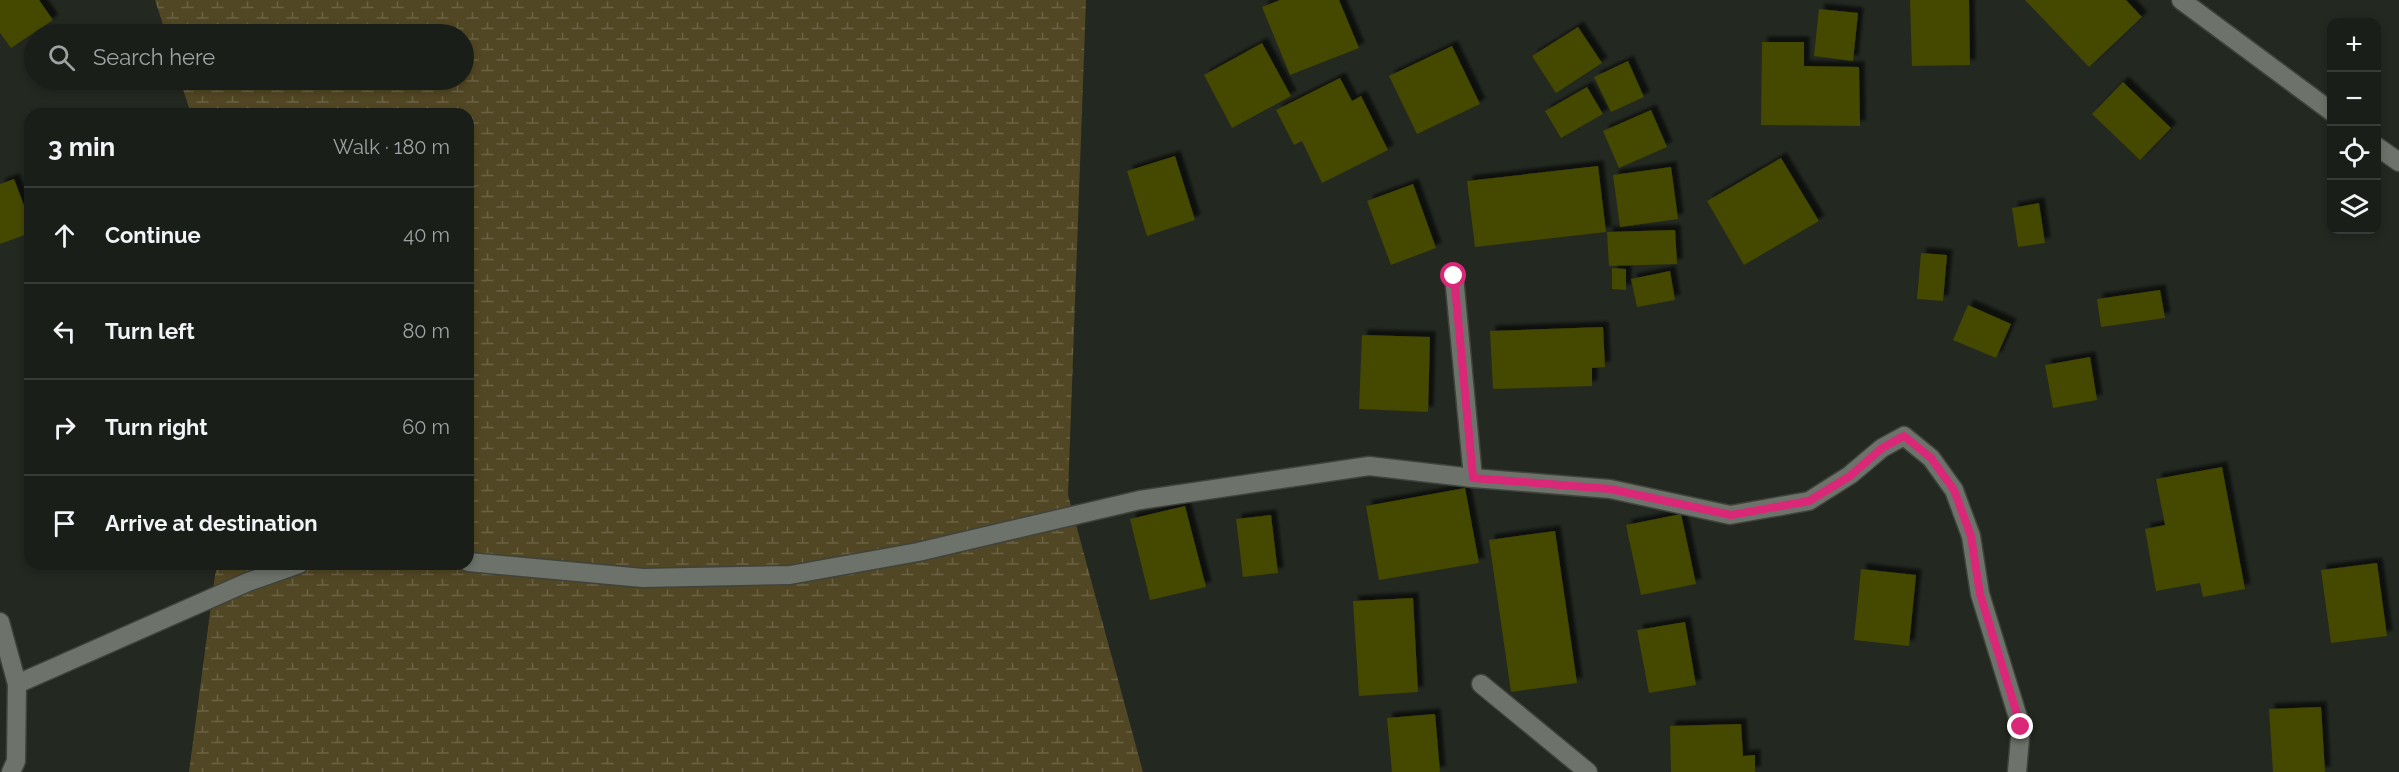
<!DOCTYPE html>
<html lang="en">
<head>
<meta charset="utf-8">
<style>
	:root { --surface:#1a1e19; --page:#232722; --text:#f1f3f6; --muted:#9fa2a2; --line:#383c38 }
	body { margin:0; font-family:Raleway,sans-serif; background:var(--page); color:var(--text) }
	.controls { position:absolute; right:18px; top:18px; display:grid; overflow:hidden; border-radius:12px; box-shadow:0 3px 9px #0003 }
	.controls button { width:54px; height:54px; display:grid; place-items:center; padding:0; border:0; border-bottom:2px solid var(--line); background:var(--surface); color:var(--text); font:30px sans-serif }
	.stop { position:absolute; width:18px; height:18px; margin:-14px; border:4px solid #db2777; border-radius:50%; background:#fff }
	.stop.end { background:#db2777; border-color:#fff; box-shadow:0 2px 6px #0008 }
	.list { margin:0; padding:0; list-style:none }
	h2 { display:flex; justify-content:space-between; align-items:center; height:78px; margin:0; padding:0 24px; font-size:26px }
	h2 small { font-size:20px; font-weight:400; color:var(--muted) }
	.list li { display:grid; grid-template-columns:39px 1fr auto; gap:18px; align-items:center; box-sizing:border-box; height:96px; padding:0 24px; border-top:2px solid var(--line) }
	.list b { display:block; font-size:22px; white-space:nowrap }
	.list em { font-size:20px; font-style:normal; color:var(--muted) }
	.icon { flex:none; width:33px; height:33px; fill:none; stroke:currentColor; stroke-width:2; stroke-linecap:round; stroke-linejoin:round }
	.map { position:relative; flex:none; width:2399px; height:772px; overflow:hidden }
	.search { position:absolute; background:var(--surface); box-shadow:0 3px 9px #0003; left:24px; top:24px; width:450px; height:66px; display:flex; align-items:center; gap:15px; box-sizing:border-box; padding:0 21px; border-radius:33px; color:var(--muted); font-size:22px }
	.panel { position:absolute; background:var(--surface); box-shadow:0 3px 9px #0003; left:24px; top:108px; width:450px; height:462px; border-radius:18px }
	.map>svg:first-child { display:block }
	.wetland { fill:url(#wetland-marsh) }
	.building { fill:#444805; filter:url(#shadow) }
	.lines { fill:none; stroke-linecap:round; stroke-linejoin:round }
	.street-casing { stroke:#3f433c; stroke-width:21 }
	.street { stroke:#6d736a; stroke-width:18 }
	.route { stroke:#db2777; stroke-width:8 }
</style>
</head>
<body>
<div class="map">
<svg width="2399" height="772" viewBox="0 0 2399 772">
	<defs>
		<pattern id="wetland-marsh" width="20" height="14" patternUnits="userSpaceOnUse" patternTransform="scale(1.5)"><rect width="20" height="14" fill="#524724"/><path d="M1 5h8M5 5V1M11 12h8M15 12V8" fill="none" stroke="#6b6244"/></pattern>
		<filter id="shadow"><feDropShadow dx="5.5" dy="-5.5" stdDeviation="1.5" flood-color="#0009"/></filter>
	</defs>
	<rect width="100%" height="100%" fill="#232821"/>
	<polygon class="wetland" points="155,0 1086,0 1068,495 1143,772 189,772 215,575 218,564 468,564 468,114 191,114 180,80 464,80 464,34 166,34"/>
	<g class="building">
		<polygon points="0,0 39,0 53,20 11,48 0,33"/>
		<polygon points="1280,0 1339,0 1359,48 1290,75 1262,7"/>
		<polygon points="1910,0 1969,0 1970,65 1912,66"/>
		<polygon points="2025,0 2126,0 2142,17 2089,67"/>
		<polygon points="1819,9 1858,13 1853,61 1814,56"/>
		<polygon points="1578,27 1602,63 1556,93 1532,56"/>
		<polygon points="1762,42 1804,42 1804,66 1859,67 1860,126 1761,125"/>
		<polygon points="1262,43 1291,96 1232,128 1204,75"/>
		<polygon points="1452,46 1480,104 1417,134 1389,76"/>
		<polygon points="1628,61 1644,97 1611,112 1594,77"/>
		<polygon points="1340,78 1352,101 1361,96 1388,150 1322,183 1302,141 1294,145 1276,110"/>
		<polygon points="2123,82 2171,128 2140,160 2092,114"/>
		<polygon points="1587,87 1603,114 1561,138 1545,111"/>
		<polygon points="1651,110 1667,147 1619,168 1603,131"/>
		<polygon points="1175,156 1195,220 1147,236 1127,171"/>
		<polygon points="1781,158 1819,221 1744,265 1707,201"/>
		<polygon points="1598,166 1606,232 1475,247 1467,181"/>
		<polygon points="1671,167 1678,219 1620,227 1613,175"/>
		<polygon points="14,179 30,221 30,233 0,244 0,184"/>
		<polygon points="1413,184 1436,248 1391,265 1367,201"/>
		<polygon points="2039,203 2045,243 2018,247 2012,208"/>
		<polygon points="1675,230 1677,264 1609,266 1607,232"/>
		<polygon points="1921,253 1947,255 1943,301 1917,299"/>
		<polygon points="1612,268 1626,269 1626,290 1612,289"/>
		<polygon points="1670,271 1675,300 1637,307 1631,279"/>
		<polygon points="2160,290 2165,318 2101,327 2097,299"/>
		<polygon points="1968,305 2011,324 1996,358 1953,340"/>
		<polygon points="1603,327 1605,367 1592,368 1592,386 1493,389 1490,331"/>
		<polygon points="1362,335 1430,337 1428,412 1359,409"/>
		<polygon points="2090,357 2097,400 2053,408 2045,365"/>
		<polygon points="2222,467 2245,589 2203,597 2200,583 2156,591 2145,529 2165,525 2156,479"/>
		<polygon points="1465,488 1479,563 1379,580 1366,506"/>
		<polygon points="1185,506 1206,587 1150,600 1130,519"/>
		<polygon points="1681,514 1696,584 1641,595 1626,525"/>
		<polygon points="1271,515 1278,573 1243,577 1236,519"/>
		<polygon points="1555,531 1577,683 1511,692 1489,540"/>
		<polygon points="2377,563 2387,636 2331,643 2321,570"/>
		<polygon points="1861,569 1916,575 1909,646 1854,640"/>
		<polygon points="1413,598 1418,692 1359,696 1353,601"/>
		<polygon points="1685,622 1696,685 1649,693 1637,630"/>
		<polygon points="2321,707 2325,772 2273,772 2269,709"/>
		<polygon points="1435,714 1440,772 1392,772 1387,718"/>
		<polygon points="1741,724 1743,756 1755,755 1755,772 1671,772 1670,726"/>
	</g>
	<g class="lines">
		<g class="street-casing">
			<g id="street">
				<polyline points="2181,0 2332,112"/>
				<polyline points="2376,146 2399,162"/>
				<polyline points="1454,276 1473,478 1610,489 1730,515 1809,501 1850,475 1882,448 1904,436 1931,458 1954,490 1971,536 1980,594 2021,727 2017,772"/>
				<polyline points="468,562 643,578 790,575 918,552 1140,500 1369,466 1473,478"/>
				<polyline points="0,622 17,684 16,761 11,772"/>
				<polyline points="17,684 248,582 299,564"/>
				<polyline points="1481,684 1588,772"/>
			</g>
		</g>
		<use href="#street" class="street"/>
	</g>
	<g class="lines">
		<polyline class="route" points="1454,276 1473,478 1610,489 1731,515 1809,501 1850,476 1882,448 1904,436 1931,458 1954,490 1971,536 1980,594 2021,727"/>
	</g>
</svg>
<div class="controls">
<button>+</button>
<button>−</button>
<button><svg class="icon" aria-label="locate" viewBox="0 0 24 24"><circle cx="12" cy="12" r="6"/><path d="M12 2v4M12 18v4M2 12h4M18 12h4"/></svg></button>
<button><svg class="icon" aria-label="layers" viewBox="0 0 24 24"><path d="M12 4l9 5-9 5-9-5zM3 14l9 5 9-5"/></svg></button>
</div>
<div class="stop" style="left:1454px;top:276px"></div>
<div class="stop end" style="left:2021px;top:727px"></div>
<div class="search"><svg class="icon" aria-label="search" viewBox="0 0 24 24"><circle cx="10" cy="10" r="6"/><path d="M15 15l6 6"/></svg>Search here</div>
<section class="panel">
<h2>3 min<small>Walk · 180 m</small></h2>
<ul class="list">
<li><svg class="icon" aria-label="ahead" viewBox="0 0 24 24"><path d="M12 20V5M6 11l6-6 6 6"/></svg><div><b>Continue</b></div><em>40 m</em></li>
<li><svg class="icon" aria-label="left" viewBox="0 0 24 24"><path d="M17 20v-9H6M10 6l-5 5 5 5"/></svg><div><b>Turn left</b></div><em>80 m</em></li>
<li><svg class="icon" aria-label="right" viewBox="0 0 24 24"><path d="M7 20v-9h11M14 6l5 5-5 5"/></svg><div><b>Turn right</b></div><em>60 m</em></li>
<li><svg class="icon" aria-label="arrive" viewBox="0 0 24 24"><path d="M6 21V4h12l-3 4 3 4H6"/></svg><div><b>Arrive at destination</b></div></li>
</ul>
</section>
</div>
</body>
</html>
